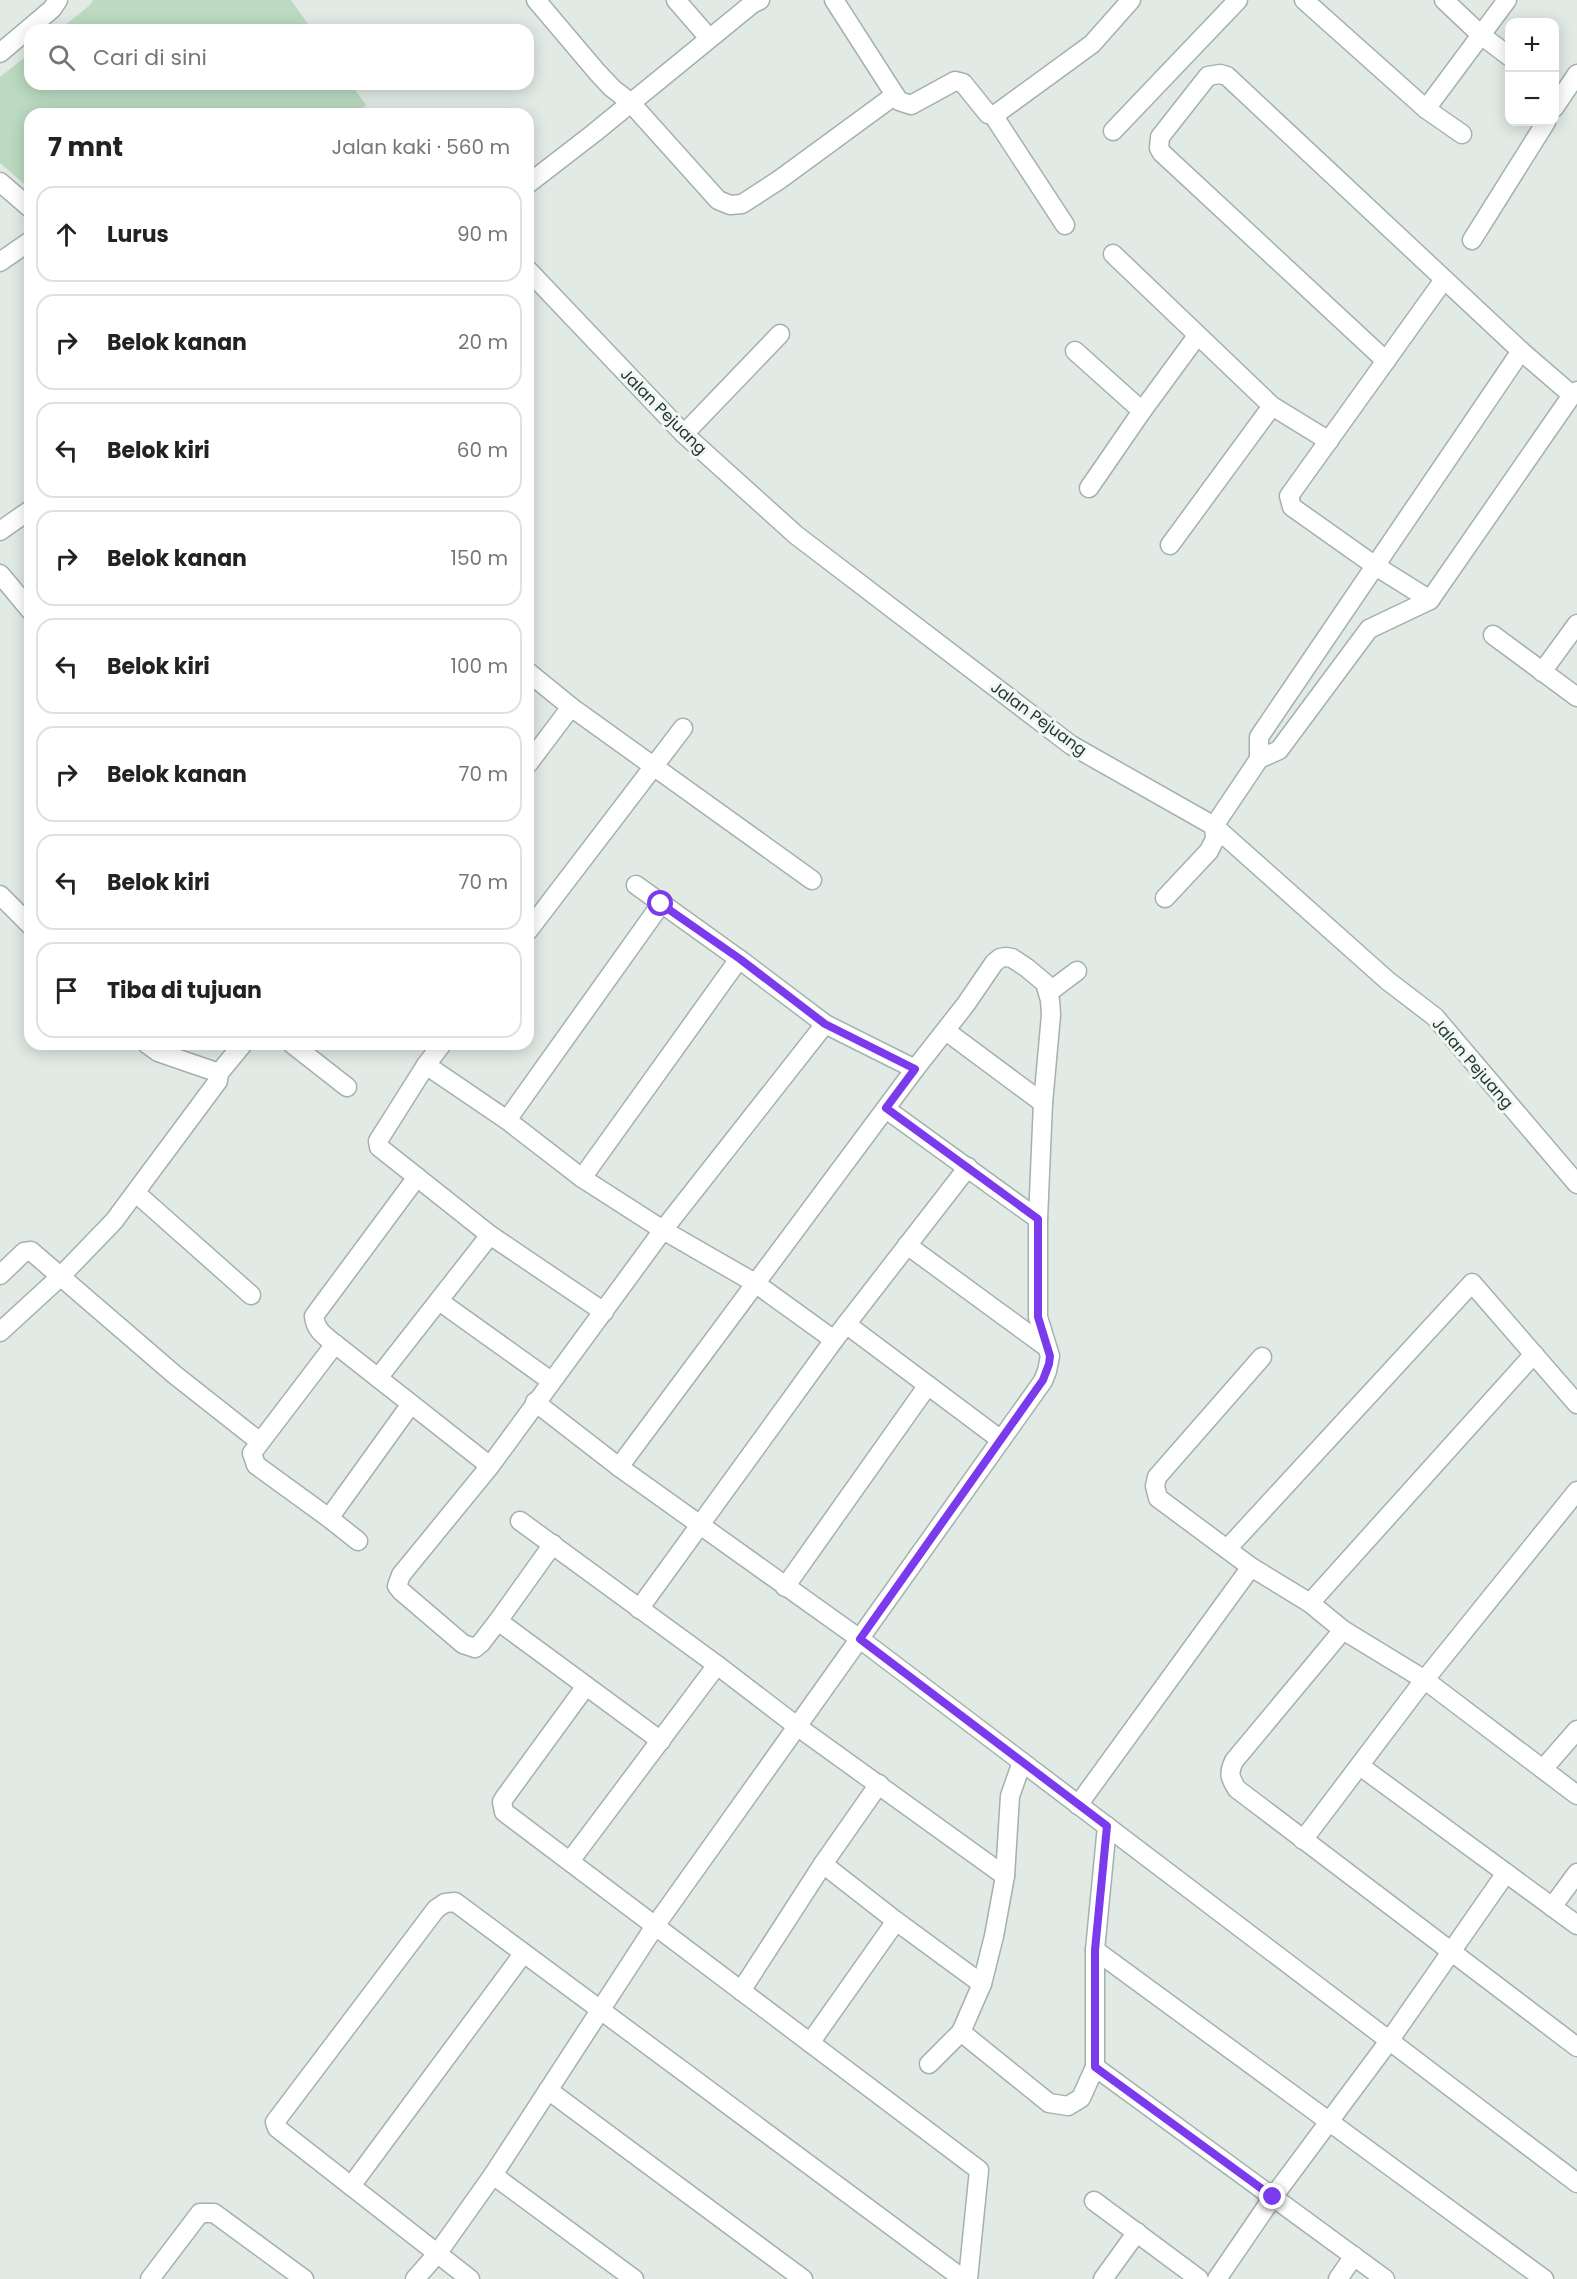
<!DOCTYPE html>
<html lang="id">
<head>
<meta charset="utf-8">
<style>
	:root { --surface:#fff; --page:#f6f6f6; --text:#222; --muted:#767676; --line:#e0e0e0 }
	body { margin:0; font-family:Poppins,sans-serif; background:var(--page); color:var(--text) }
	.controls { position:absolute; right:18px; top:18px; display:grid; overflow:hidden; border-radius:12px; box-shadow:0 3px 15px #0003 }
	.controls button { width:54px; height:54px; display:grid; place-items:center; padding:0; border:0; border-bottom:2px solid var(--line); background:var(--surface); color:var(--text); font:30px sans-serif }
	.stop { position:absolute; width:18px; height:18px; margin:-14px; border:4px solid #7c3aed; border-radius:50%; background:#fff }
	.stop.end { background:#7c3aed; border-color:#fff; box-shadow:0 2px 6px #0008 }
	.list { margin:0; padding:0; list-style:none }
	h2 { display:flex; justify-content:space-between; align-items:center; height:78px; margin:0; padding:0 24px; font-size:26px }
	h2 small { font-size:20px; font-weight:400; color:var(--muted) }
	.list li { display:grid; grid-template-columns:39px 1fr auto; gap:18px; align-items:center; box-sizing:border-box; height:96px; margin:0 12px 12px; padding:0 12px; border:2px solid var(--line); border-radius:18px }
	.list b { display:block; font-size:22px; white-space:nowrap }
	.list em { font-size:20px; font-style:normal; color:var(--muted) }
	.icon { flex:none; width:33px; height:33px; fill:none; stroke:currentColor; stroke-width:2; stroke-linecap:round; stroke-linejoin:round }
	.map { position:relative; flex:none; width:1577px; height:2279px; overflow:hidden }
	.search { position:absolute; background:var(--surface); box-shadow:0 3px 15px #0003; left:24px; top:24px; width:510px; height:66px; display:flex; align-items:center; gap:15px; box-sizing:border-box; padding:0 21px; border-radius:18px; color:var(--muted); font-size:22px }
	.panel { position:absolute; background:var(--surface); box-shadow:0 3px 15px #0003; left:24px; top:108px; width:510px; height:942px; border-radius:18px }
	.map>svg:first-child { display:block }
	.green { fill:#bbdac1 }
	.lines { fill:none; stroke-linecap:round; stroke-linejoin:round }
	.minor-casing { stroke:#a4b1ac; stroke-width:21 }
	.minor { stroke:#fff; stroke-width:18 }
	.route { stroke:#7c3aed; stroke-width:8 }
	.labels { text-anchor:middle; stroke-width:6; stroke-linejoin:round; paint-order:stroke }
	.street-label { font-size:16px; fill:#223932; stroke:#f1f7f3 }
</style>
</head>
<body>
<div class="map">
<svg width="1577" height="2279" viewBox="0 0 1577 2279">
	<rect width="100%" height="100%" fill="#e1eae5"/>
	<g class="green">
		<polygon points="93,0 291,0 312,30 59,30 90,5"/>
		<polygon points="30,53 30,84 351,84 366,105 357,114 30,114 30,189 0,163 0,77"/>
	</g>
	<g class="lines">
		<g class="minor-casing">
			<g id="minor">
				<polyline points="536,0 597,72 612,88 630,102 718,200 730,205 742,204 779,180 895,95 899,101 911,105 955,81 963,83 988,114 996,114 1092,44 1131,0"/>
				<polyline points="676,0 709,38"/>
				<polyline points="834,0 895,95"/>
				<polyline points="1304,0 1426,109 1462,134"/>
				<polyline points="1444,0 1481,35 1510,57"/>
				<polyline points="0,53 52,9 58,0"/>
				<polyline points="1554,108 1577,74"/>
				<polyline points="1426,109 1507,0"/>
				<polyline points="993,115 1065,225"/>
				<polyline points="1113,131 1238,0"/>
				<polyline points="0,182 30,208"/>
				<polyline points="528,184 594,133 752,4 760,0"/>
				<polyline points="1472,240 1546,122"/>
				<polyline points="1113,254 1272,406 1329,441"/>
				<polyline points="0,262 30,241"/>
				<polyline points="528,270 684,434 796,535 1071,745 1214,826 1388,981 1435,1017 1577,1184"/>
				<polyline points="1075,351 1142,411"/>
				<polyline points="1386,361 1162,153 1159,148 1160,137 1208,76 1220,74 1227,76 1521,351"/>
				<polyline points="684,434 780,334"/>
				<polyline points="1089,488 1142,411 1197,336"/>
				<polyline points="0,531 30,510"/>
				<polyline points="1170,545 1272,406"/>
				<polyline points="0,574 30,610"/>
				<polyline points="1430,600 1374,565 1292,507 1289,496 1443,281"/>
				<polyline points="1493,635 1577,697"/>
				<polyline points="528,672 571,707 812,880"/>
				<polyline points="1542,672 1577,624"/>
				<polyline points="1259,759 1259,737 1521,351 1572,395 1577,391"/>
				<polyline points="528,764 571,707"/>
				<polyline points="636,885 739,959 825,1024 915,1069"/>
				<polyline points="0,895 30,925"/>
				<polyline points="1165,898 1209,851 1215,839 1214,826 1259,759 1279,750 1369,629 1430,600 1572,395"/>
				<polyline points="528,931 683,728"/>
				<polyline points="1049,992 1077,971"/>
				<polyline points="946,1031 1043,1103"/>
				<polyline points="292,1044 347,1087"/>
				<polyline points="442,1044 426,1065 378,1141 379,1147 490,1235 604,1312"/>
				<polyline points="426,1065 507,1120 582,1178 663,1230 755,1283 834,1340"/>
				<polyline points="219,1073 243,1044"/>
				<polyline points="886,1109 1038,1219"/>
				<polyline points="507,1120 661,904"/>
				<path d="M417,1177L314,1316C315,1330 325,1336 335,1344L490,1466"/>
				<polyline points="582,1178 739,959"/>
				<polyline points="136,1193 251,1295"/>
				<polyline points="907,1245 1045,1346"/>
				<polyline points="0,1275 24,1252 31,1251 175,1375 260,1442"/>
				<polyline points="439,1301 551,1381"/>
				<polyline points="846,1324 1001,1440"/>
				<polyline points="0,1332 61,1276 114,1221 218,1081 219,1073 158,1052 147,1044"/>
				<polyline points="335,1344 252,1453 256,1465 329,1518 358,1541"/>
				<polyline points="378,1378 490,1235"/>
				<polyline points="535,1402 619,1467 860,1639 1577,2183"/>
				<polyline points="329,1518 411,1404"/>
				<polyline points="520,1521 717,1665 798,1727 1005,1876"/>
				<polyline points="553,1544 498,1621 481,1643 475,1648 463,1644 401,1591 397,1586 401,1575 490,1466 663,1230 825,1024"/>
				<polyline points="1227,1549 1472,1283 1577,1404"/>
				<polyline points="1251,1567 1158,1498 1155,1486 1157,1477 1262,1357"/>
				<polyline points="785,1587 928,1385"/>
				<polyline points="1310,1603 1534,1354"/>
				<polyline points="639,1609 834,1340 968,1167"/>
				<polyline points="498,1621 661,1741"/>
				<path d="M1343,1630L1234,1761C1228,1774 1230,1778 1237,1789L1577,2047"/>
				<polyline points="586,1686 505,1797 502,1802 504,1812 979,2170 968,2279"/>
				<polyline points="1360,1766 1577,1925"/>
				<polyline points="1543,1769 1577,1730"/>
				<polyline points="1078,1805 1251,1567 1310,1603 1343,1630 1425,1680 1577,1795"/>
				<polyline points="1107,1826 1095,1950 1095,2067 1385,2279"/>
				<polyline points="1303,1840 1418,1688 1577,1491"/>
				<polyline points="570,1861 717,1665"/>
				<polyline points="823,1864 896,1921 982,1984"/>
				<polyline points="1552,1907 1577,1873"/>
				<polyline points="1095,1950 1544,2279"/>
				<polyline points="741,1991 823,1864 879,1784"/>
				<polyline points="961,2032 1049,2103 1068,2106 1081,2098 1095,2067"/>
				<polyline points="810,2043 896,1921"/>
				<polyline points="929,2064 961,2032 982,1984 994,1936 1005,1876 1010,1796 1022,1762"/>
				<polyline points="548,2090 803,2279"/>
				<polyline points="493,2175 634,2279"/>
				<polyline points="351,2186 523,1954"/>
				<polyline points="1094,2201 1199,2279"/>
				<polyline points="150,2279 200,2213 214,2213 304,2279"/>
				<polyline points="415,2279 437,2254 493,2175 655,1926 1043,1381 1047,1371 1050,1356 1038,1317 1038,1219 1043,1103 1051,1015 1050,1000 1045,983 1027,968 1012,958 1006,957 1000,958 994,963 966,1004 915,1069 619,1467"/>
				<polyline points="470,2279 277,2128 275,2122 436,1909 445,1903 455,1902 963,2279"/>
				<polyline points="1103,2279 1137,2232"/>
				<polyline points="1217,2279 1273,2197 1389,2041 1506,1873"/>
				<polyline points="1338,2279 1354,2256"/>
			</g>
		</g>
		<use href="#minor" class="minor"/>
	</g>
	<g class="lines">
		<polyline class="route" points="661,904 740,959 825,1024 915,1069 886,1108 1038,1219 1038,1317 1050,1356 1049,1364 1043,1380 860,1639 1107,1826 1095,1950 1095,2067 1273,2197"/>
	</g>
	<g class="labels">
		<g class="street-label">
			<text transform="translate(664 411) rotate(45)" y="6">Jalan Pejuang</text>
			<text transform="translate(1039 718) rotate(36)" y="6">Jalan Pejuang</text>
			<text transform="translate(1473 1063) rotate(49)" y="6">Jalan Pejuang</text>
		</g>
	</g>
</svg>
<div class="controls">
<button>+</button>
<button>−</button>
</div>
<div class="stop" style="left:661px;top:904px"></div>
<div class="stop end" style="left:1273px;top:2197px"></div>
<div class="search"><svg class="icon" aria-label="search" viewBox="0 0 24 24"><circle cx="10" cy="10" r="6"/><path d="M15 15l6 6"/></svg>Cari di sini</div>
<section class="panel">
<h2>7 mnt<small>Jalan kaki · 560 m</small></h2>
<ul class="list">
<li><svg class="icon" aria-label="ahead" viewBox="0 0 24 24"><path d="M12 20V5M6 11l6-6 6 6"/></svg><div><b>Lurus</b></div><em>90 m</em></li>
<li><svg class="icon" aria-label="right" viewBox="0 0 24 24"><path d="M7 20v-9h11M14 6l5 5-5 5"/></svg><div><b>Belok kanan</b></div><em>20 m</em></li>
<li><svg class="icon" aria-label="left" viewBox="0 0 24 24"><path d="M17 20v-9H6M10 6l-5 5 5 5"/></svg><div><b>Belok kiri</b></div><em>60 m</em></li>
<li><svg class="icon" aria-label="right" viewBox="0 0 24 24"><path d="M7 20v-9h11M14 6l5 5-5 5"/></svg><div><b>Belok kanan</b></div><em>150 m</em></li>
<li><svg class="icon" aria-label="left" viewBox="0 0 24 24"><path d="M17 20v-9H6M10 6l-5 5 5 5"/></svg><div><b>Belok kiri</b></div><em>100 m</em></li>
<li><svg class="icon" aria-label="right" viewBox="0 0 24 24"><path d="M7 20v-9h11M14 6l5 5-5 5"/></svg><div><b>Belok kanan</b></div><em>70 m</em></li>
<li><svg class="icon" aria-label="left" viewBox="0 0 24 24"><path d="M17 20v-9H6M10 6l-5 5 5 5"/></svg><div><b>Belok kiri</b></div><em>70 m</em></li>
<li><svg class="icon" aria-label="arrive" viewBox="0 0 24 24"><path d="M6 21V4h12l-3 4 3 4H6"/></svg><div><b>Tiba di tujuan</b></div></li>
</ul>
</section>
</div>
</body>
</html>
